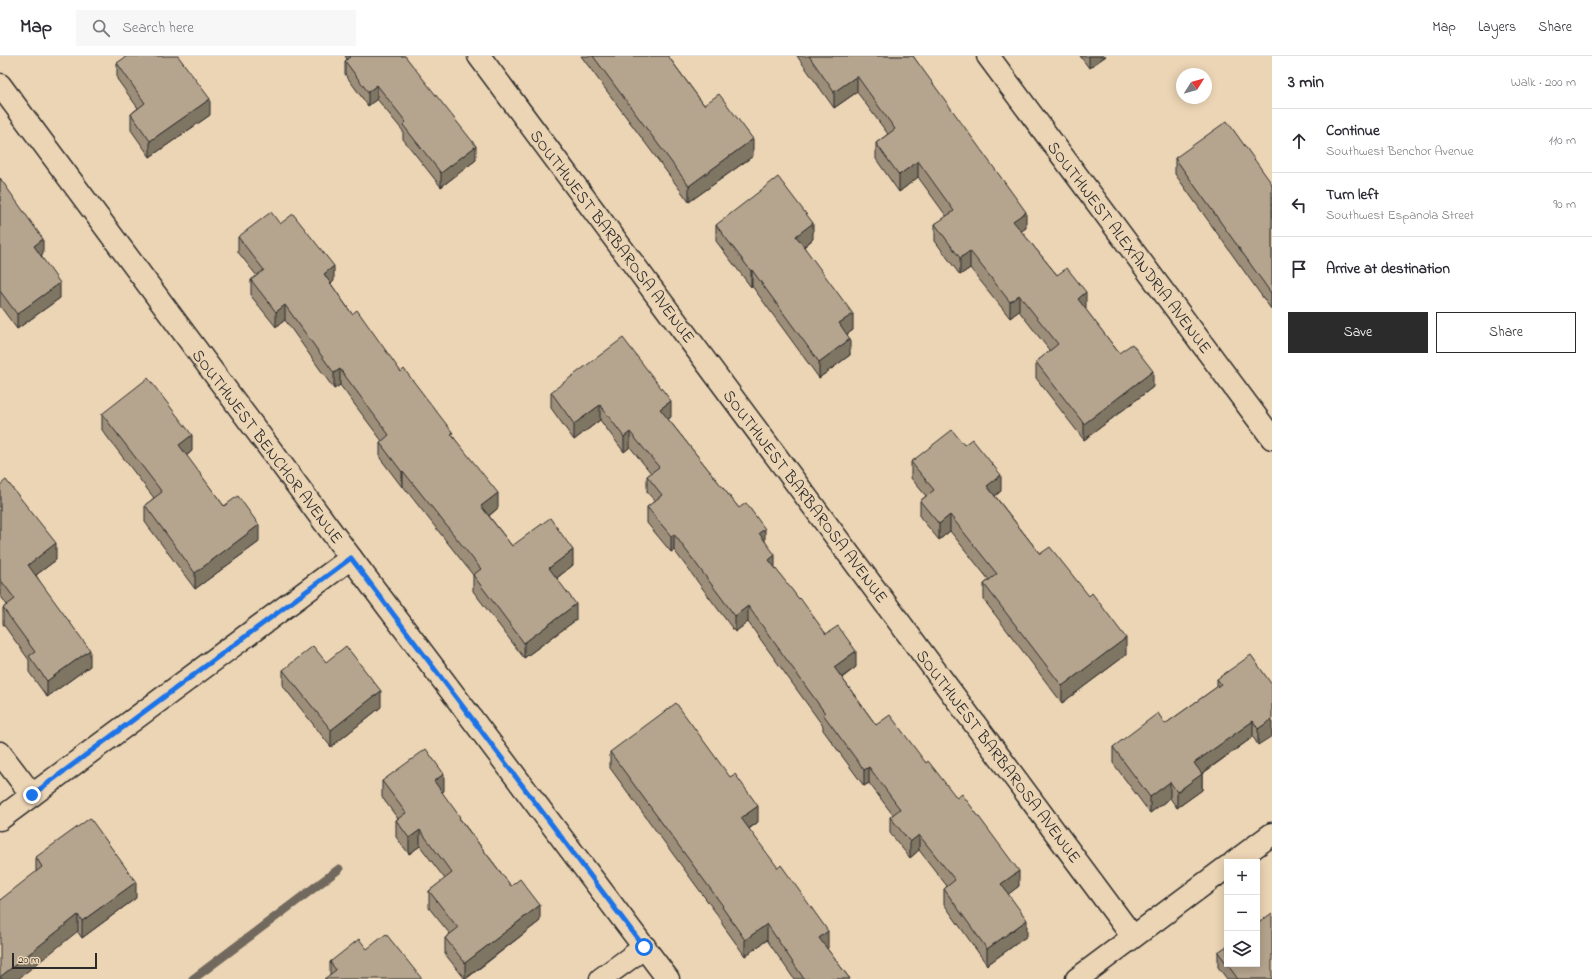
<!DOCTYPE html>
<html lang="en">
<head>
<meta charset="utf-8">
<style>
	:root { --surface:#fff; --page:#f7f7f7; --text:#2b2b33; --muted:#7c7c81; --line:#e1e1e2; --accent:#2b2b2b }
	body { margin:0; font-family:"Indie Flower",sans-serif; background:var(--page); color:var(--text) }
	.controls { position:absolute; right:12px; bottom:12px; display:grid; overflow:hidden; border-radius:0px; box-shadow:0 2px 10px #0003 }
	.controls button { width:36px; height:36px; display:grid; place-items:center; padding:0; border:0; border-bottom:1px solid var(--line); background:var(--surface); color:var(--text); font:20px sans-serif }
	.compass { position:absolute; left:1176px; top:12px; width:36px; height:36px; border-radius:50%; background:var(--surface); box-shadow:0 2px 10px #0003; rotate:53deg }
	.scale { position:absolute; left:12px; bottom:10px; width:85px; box-sizing:border-box; padding-left:4px; border:2px solid #2b2b2b; border-top:0; font-size:11px; line-height:14px; white-space:nowrap; color:#2b2b2b; -webkit-text-stroke:3px #ecd5b5; paint-order:stroke }
	.stop { position:absolute; width:12px; height:12px; margin:-9px; border:3px solid #1a73e8; border-radius:50%; background:#fff }
	.stop.end { background:#1a73e8; border-color:#fff; box-shadow:0 1px 4px #0008 }
	.list { margin:0; padding:0; list-style:none }
	h2 { display:flex; justify-content:space-between; align-items:center; height:52px; margin:0; padding:0 16px; font-size:17px }
	h2 small { font-size:13px; font-weight:400; color:var(--muted) }
	.list li { display:grid; grid-template-columns:26px 1fr auto; gap:12px; align-items:center; box-sizing:border-box; height:64px; padding:0 16px; border-top:1px solid var(--line) }
	.list b { display:block; font-size:15px; white-space:nowrap }
	.list p { margin:0; font-size:13px; white-space:nowrap; color:var(--muted) }
	.list em { font-size:13px; font-style:normal; color:var(--muted) }
	.actions { display:flex; gap:8px; padding:12px 16px }
	.actions a { flex:1; padding:9px 0; border:1px solid var(--accent); border-radius:0px; text-align:center; font-size:14px; color:var(--accent) }
	.actions .main { background:var(--accent); color:#fff }
	.icon { flex:none; width:22px; height:22px; fill:none; stroke:currentColor; stroke-width:2; stroke-linecap:round; stroke-linejoin:round }
	.map { position:relative; flex:none; width:1272px; height:923px; overflow:hidden }
	header { display:flex; align-items:center; gap:24px; box-sizing:border-box; height:56px; padding:0 20px; background:var(--surface); border-bottom:1px solid var(--line) }
	header strong { font-size:19px }
	nav { display:flex; gap:22px; margin-inline-start:auto; font-size:14px }
	.search { width:280px; height:36px; background:var(--page); display:flex; align-items:center; gap:10px; box-sizing:border-box; padding:0 14px; border-radius:0px; color:var(--muted); font-size:15px }
	main { display:flex }
	aside { flex:1; background:var(--surface) }
	.map>svg:first-child { display:block }
	.lines { fill:none; stroke-linecap:round; stroke-linejoin:round }
	.stream { stroke:#71695d; stroke-width:9 }
	.minor-casing { stroke:#2b2b2b; stroke-width:25 }
	.minor { stroke:#ecd5b5; stroke-width:22 }
	.wall { fill:#9d8e7a; stroke:#2b2b2b }
	.shaded-wall { fill:#7f7463; stroke:#2b2b2b }
	.building { fill:#b6a58e; stroke:#2b2b2b }
	.route { stroke:#1a73e8; stroke-width:5 }
	.labels { text-anchor:middle; stroke-width:3.5; stroke-linejoin:round; paint-order:stroke }
	.street-label { font-size:17px; fill:#2b2b2b; stroke:#ecd5b5 }
</style>
</head>
<body>
<header>
<strong>Map</strong>
<div class="search"><svg class="icon" aria-label="search" viewBox="0 0 24 24"><circle cx="10" cy="10" r="6"/><path d="M15 15l6 6"/></svg>Search here</div>
<nav><a>Map</a><a>Layers</a><a>Share</a></nav>
</header>
<main>
<div class="map">
<svg width="1272" height="923" viewBox="0 0 1272 923">
	<rect width="100%" height="100%" fill="#ecd5b5"/>
	<filter id="ink" filterUnits="userSpaceOnUse"><feTurbulence type="fractalNoise" baseFrequency=".025" numOctaves="2"/><feDisplacementMap in="SourceGraphic" scale="8" xChannelSelector="R" yChannelSelector="G"/><feConvolveMatrix kernelMatrix="1 2 1 2 8 2 1 2 1" color-interpolation-filters="sRGB"/></filter>
	<g filter="url(#ink)">
		<g class="lines">
			<polyline class="stream" points="193,923 339,813"/>
			<g class="minor-casing">
				<g id="minor">
					<polyline points="479,0 1133,881"/>
					<polyline points="988,0 1272,382"/>
					<polyline points="0,29 351,502 668,923"/>
					<polyline points="0,697 32,739"/>
					<polyline points="0,763 351,502"/>
					<polyline points="1234,806 1272,778"/>
					<polyline points="601,923 645,891"/>
					<polyline points="1077,923 1227,811"/>
				</g>
			</g>
			<use href="#minor" class="minor"/>
		</g>
		<g class="wall">
			<polygon points="345,0 405,0 476,104 441,131 403,83 403,75 377,43 368,50 345,18 345,5 347,3"/>
			<polygon points="581,0 668,0 704,49 753,100 689,146"/>
			<polygon points="797,0 913,0 1026,172 1021,175 1057,219 1086,253 1085,253 1119,297 1153,331 1084,384 1036,322 1036,306 1050,295 1019,255 1010,262 970,212 960,219 935,185 935,168 947,161 918,121 899,136 876,103 876,87 888,78 857,36 834,52"/>
			<polygon points="1080,0 1106,0 1089,12"/>
			<polygon points="117,7 210,59 150,101 131,74 131,58 138,52 117,23"/>
			<polygon points="1175,102 1272,128 1272,252 1271,253 1175,118"/>
			<polygon points="0,122 43,198 41,200 60,242 17,273 0,250"/>
			<polygon points="280,168 334,225 331,228 352,258 401,316 453,380 498,452 489,460 512,490 573,509 557,522 576,564 524,602 473,535 473,519 403,430 402,431 380,402 380,387 382,385 340,329 334,333 285,264 276,271 251,240 251,224 257,220 238,196 238,181"/>
			<polygon points="716,169 813,183 804,191 853,274 847,278 850,299 819,322 752,230 751,231 716,185"/>
			<polygon points="551,336 671,361 668,363 765,485 775,513 826,578 856,611 842,622 876,669 926,707 1019,830 1008,838 1027,880 987,909 944,848 944,833 947,830 919,794 910,802 890,777 890,761 893,759 869,727 864,730 823,674 823,670 748,566 735,576 674,494 671,496 647,467 647,451 655,445 647,436 647,420 651,417 630,391 624,396 600,364 574,384 551,352"/>
			<polygon points="102,358 192,395 186,400 224,450 259,486 195,533 145,466 145,449 154,442 102,374"/>
			<polygon points="911,406 1001,435 995,440 1040,498 1126,599 1062,647 984,544 984,528 989,524 950,475 939,484 920,461 920,445 926,440 911,422"/>
			<polygon points="0,429 56,504 36,519 90,610 47,641 29,616 29,604 3,568 3,552 7,549 0,539"/>
			<polygon points="326,606 381,651 331,691 283,630 283,614"/>
			<polygon points="1217,623 1272,629 1258,689 1253,681 1202,718 1202,734 1177,752 1170,742 1150,757 1113,707 1113,691 1165,668 1217,631"/>
			<polygon points="610,696 758,766 749,773 828,892 827,893 850,923 794,923 767,884 745,900 722,868 722,865 610,712"/>
			<polygon points="382,725 444,735 441,736 460,763 511,830 540,865 466,923 465,923 445,898 445,882 450,878 429,852 429,835 445,823 420,790 409,798 396,781 396,764 398,763 382,741"/>
			<polygon points="36,801 136,842 82,882 36,816"/>
			<polygon points="367,893 330,919 330,906"/>
			<polygon points="1218,896 1272,923 1227,923 1218,911"/>
		</g>
		<g class="shaded-wall">
			<polygon points="1089,0 1106,0 1089,12"/>
			<polygon points="857,20 857,36 834,52 834,36"/>
			<polygon points="377,29 377,43 368,50 368,36"/>
			<polygon points="210,43 210,59 150,101 150,85"/>
			<polygon points="753,83 753,100 689,146 689,130"/>
			<polygon points="476,90 476,104 441,131 441,117"/>
			<polygon points="918,105 918,121 899,136 899,119"/>
			<polygon points="1026,156 1026,172 1013,181 1013,165"/>
			<polygon points="813,167 813,183 796,196 796,180"/>
			<polygon points="43,183 43,198 34,205 34,190"/>
			<polygon points="970,195 970,212 960,219 960,202"/>
			<polygon points="334,210 334,225 324,234 324,218"/>
			<polygon points="752,214 752,230 751,231 751,215"/>
			<polygon points="60,227 60,242 17,273 17,258"/>
			<polygon points="1086,236 1086,253 1078,259 1078,243"/>
			<polygon points="1272,236 1272,252 1271,253 1271,237"/>
			<polygon points="1019,239 1019,255 1010,262 1010,246"/>
			<polygon points="285,249 285,264 276,271 276,256"/>
			<polygon points="853,258 853,274 839,284 839,267"/>
			<polygon points="850,283 850,299 819,322 819,306"/>
			<polygon points="340,313 340,329 334,333 334,317"/>
			<polygon points="1153,315 1153,331 1084,384 1084,368"/>
			<polygon points="671,345 671,361 660,369 660,353"/>
			<polygon points="600,349 600,364 574,384 574,368"/>
			<polygon points="630,376 630,391 624,396 624,381"/>
			<polygon points="192,379 192,395 179,406 179,389"/>
			<polygon points="403,415 403,430 402,431 402,416"/>
			<polygon points="1001,419 1001,435 987,446 987,430"/>
			<polygon points="498,437 498,452 481,466 481,450"/>
			<polygon points="950,459 950,475 939,484 939,468"/>
			<polygon points="259,469 259,486 195,533 195,517"/>
			<polygon points="765,473 765,488 759,477"/>
			<polygon points="674,478 674,494 671,496 671,480"/>
			<polygon points="56,487 56,504 28,525 28,509"/>
			<polygon points="573,494 573,509 549,528 549,512"/>
			<polygon points="775,499 775,515 769,504"/>
			<polygon points="576,548 576,564 524,602 524,587"/>
			<polygon points="748,550 748,566 735,576 735,560"/>
			<polygon points="1126,582 1126,599 1062,647 1062,630"/>
			<polygon points="90,594 90,610 47,641 47,625"/>
			<polygon points="856,595 856,611 834,627 834,611"/>
			<polygon points="381,635 381,651 331,691 331,674"/>
			<polygon points="1272,663 1272,680 1258,689 1258,673"/>
			<polygon points="1253,665 1253,681 1194,723 1194,707"/>
			<polygon points="869,711 869,727 864,730 864,714"/>
			<polygon points="444,718 444,735 434,742 434,725"/>
			<polygon points="1202,718 1202,734 1177,752 1177,736"/>
			<polygon points="1170,726 1170,742 1150,757 1150,741"/>
			<polygon points="758,750 758,766 741,778 741,762"/>
			<polygon points="420,774 420,790 409,798 409,782"/>
			<polygon points="919,779 919,794 910,802 910,786"/>
			<polygon points="1019,815 1019,830 1001,844 1001,828"/>
			<polygon points="136,826 136,842 82,882 82,865"/>
			<polygon points="540,849 540,865 465,923 465,907"/>
			<polygon points="78,859 78,875 18,923 0,923 0,921"/>
			<polygon points="1027,864 1027,880 987,909 987,893"/>
			<polygon points="767,868 767,884 745,900 745,884"/>
			<polygon points="828,875 828,892 819,898 819,882"/>
		</g>
		<g class="building">
			<polygon points="127,0 178,0 210,43 150,85 131,58 145,47 117,7"/>
			<polygon points="351,0 405,0 476,90 441,117 403,69 406,66 377,29 368,36 345,5"/>
			<polygon points="593,0 668,0 704,49 719,38 753,83 689,130"/>
			<polygon points="809,0 913,0 1026,156 1013,165 1057,219 1067,212 1086,236 1078,243 1119,297 1132,288 1153,315 1084,368 1036,306 1058,288 1019,239 1010,246 970,195 960,202 935,168 954,155 918,105 899,119 876,87 895,73 857,20 834,36"/>
			<polygon points="1227,65 1272,128 1272,236 1271,237 1175,102"/>
			<polygon points="778,121 813,167 796,180 853,258 839,267 850,283 819,306 752,214 751,215 716,169"/>
			<polygon points="0,122 43,183 34,190 60,227 17,258 0,235"/>
			<polygon points="271,156 280,168 293,158 334,210 324,218 352,258 357,254 401,316 404,313 453,377 451,378 498,437 481,450 512,490 550,462 573,494 549,512 576,548 524,587 473,519 481,513 403,415 402,416 380,387 389,379 340,313 334,317 285,249 276,256 251,224 264,214 238,181"/>
			<polygon points="623,282 671,345 660,353 739,452 746,447 765,473 759,477 775,499 769,504 799,543 800,542 826,578 838,570 856,595 834,611 876,669 890,659 926,707 928,705 957,742 962,738 1019,815 1001,828 1027,864 987,893 944,833 955,824 919,779 910,786 890,761 900,753 869,711 864,714 823,658 825,657 748,550 735,560 674,478 671,480 647,451 662,439 647,420 659,411 630,376 624,381 600,349 574,368 551,336"/>
			<polygon points="148,322 192,379 179,389 224,450 238,440 259,469 195,517 145,449 162,436 102,358"/>
			<polygon points="952,374 964,389 972,383 1001,419 987,430 1040,498 1050,491 1089,540 1092,537 1126,582 1062,630 984,528 997,518 950,459 939,468 920,445 934,434 911,406"/>
			<polygon points="6,424 56,487 28,509 90,594 47,625 29,600 35,596 3,552 15,543 0,523 0,429"/>
			<polygon points="313,590 326,606 346,590 381,635 331,674 283,614"/>
			<polygon points="1251,599 1272,629 1272,663 1258,673 1253,665 1194,707 1202,718 1177,736 1170,726 1150,741 1113,691 1158,657 1165,668 1221,628 1217,623"/>
			<polygon points="676,647 730,721 735,718 758,750 741,762 778,812 781,809 828,875 819,882 850,923 804,923 767,868 745,884 722,851 723,850 610,696"/>
			<polygon points="426,693 444,718 434,725 460,761 459,762 511,830 520,823 540,849 465,907 445,882 458,872 429,835 452,817 420,774 409,782 396,764 406,757 382,725"/>
			<polygon points="90,762 136,826 82,865 78,859 0,921 0,844 42,811 36,801"/>
			<polygon points="1272,857 1272,923 1238,923 1218,896 1227,890 1227,908 1257,908 1257,868"/>
			<polygon points="386,878 422,923 324,923 336,914 330,906 359,883 367,893"/>
		</g>
	</g>
	<g class="lines" filter="url(#ink)">
		<polyline class="route" points="32,739 351,502 644,891"/>
	</g>
	<g class="labels">
		<g class="street-label">
			<text transform="translate(613 180) rotate(53)" y="6">SOUTHWEST BARBAROSA AVENUE</text>
			<text transform="translate(1130 191) rotate(53)" y="6">SOUTHWEST ALEXANDRIA AVENUE</text>
			<text transform="translate(268 390) rotate(53)" y="6">SOUTHWEST BENCHOR AVENUE</text>
			<text transform="translate(806 440) rotate(53)" y="6">SOUTHWEST BARBAROSA AVENUE</text>
			<text transform="translate(999 700) rotate(53)" y="6">SOUTHWEST BARBAROSA AVENUE</text>
		</g>
	</g>
</svg>
<div class="controls">
<button>+</button>
<button>−</button>
<button><svg class="icon" aria-label="layers" viewBox="0 0 24 24"><path d="M12 4l9 5-9 5-9-5zM3 14l9 5 9-5"/></svg></button>
</div>
<svg class="compass" viewBox="-18 -18 36 36"><path d="M0-13l5 13h-10z" fill="#e53935"/><path d="M0 13l5-13h-10z" fill="#7c7c81"/></svg>
<div class="scale">20 m</div>
<div class="stop" style="left:644px;top:891px"></div>
<div class="stop end" style="left:32px;top:739px"></div>
</div>
<aside>
<h2>3 min<small>Walk · 200 m</small></h2>
<ul class="list">
<li><svg class="icon" aria-label="ahead" viewBox="0 0 24 24"><path d="M12 20V5M6 11l6-6 6 6"/></svg><div><b>Continue</b><p>Southwest Benchor Avenue</p></div><em>110 m</em></li>
<li><svg class="icon" aria-label="left" viewBox="0 0 24 24"><path d="M17 20v-9H6M10 6l-5 5 5 5"/></svg><div><b>Turn left</b><p>Southwest Espanola Street</p></div><em>90 m</em></li>
<li><svg class="icon" aria-label="arrive" viewBox="0 0 24 24"><path d="M6 21V4h12l-3 4 3 4H6"/></svg><div><b>Arrive at destination</b></div></li>
</ul>
<div class="actions"><a class="main">Save</a><a>Share</a></div>
</aside>
</main>
</body>
</html>
